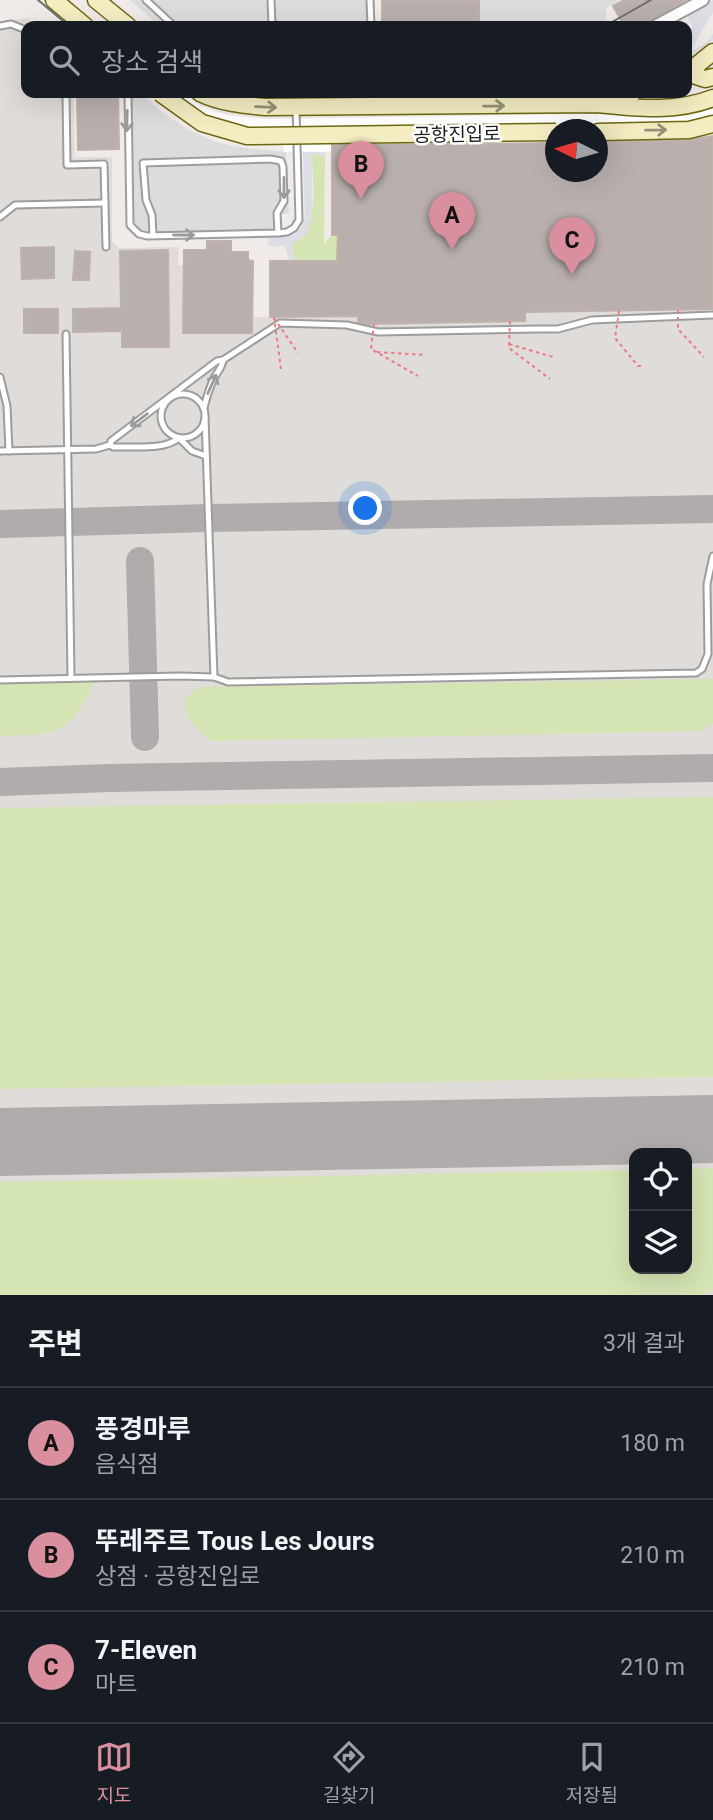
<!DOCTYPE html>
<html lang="ko">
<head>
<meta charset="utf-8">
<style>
	:root { --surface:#171b24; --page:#242831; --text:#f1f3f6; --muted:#9ea1a6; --line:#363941; --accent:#d98f9e }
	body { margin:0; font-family:Roboto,"Noto Sans KR",sans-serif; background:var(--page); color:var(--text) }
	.controls { position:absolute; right:21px; bottom:21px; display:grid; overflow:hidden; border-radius:14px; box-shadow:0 7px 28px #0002 }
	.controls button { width:63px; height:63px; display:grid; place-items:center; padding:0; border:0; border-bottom:2px solid var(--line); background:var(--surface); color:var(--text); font:35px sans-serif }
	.compass { position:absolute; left:545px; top:119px; width:63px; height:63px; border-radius:50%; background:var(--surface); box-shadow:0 7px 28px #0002; rotate:275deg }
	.you { position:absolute; left:366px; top:509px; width:24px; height:24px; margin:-18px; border:5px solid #fff; border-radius:50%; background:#1a73e8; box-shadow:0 0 0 10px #1a73e833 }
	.badge { display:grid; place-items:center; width:46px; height:46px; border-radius:50%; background:var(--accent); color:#111; font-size:23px; font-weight:700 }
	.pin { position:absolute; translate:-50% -58px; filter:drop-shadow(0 2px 4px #0008) }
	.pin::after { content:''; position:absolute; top:37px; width:24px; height:21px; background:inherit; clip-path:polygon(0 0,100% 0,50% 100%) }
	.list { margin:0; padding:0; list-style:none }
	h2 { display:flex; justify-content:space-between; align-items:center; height:91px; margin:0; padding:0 28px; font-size:30px }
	h2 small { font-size:23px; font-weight:400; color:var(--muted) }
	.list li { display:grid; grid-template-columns:46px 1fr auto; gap:21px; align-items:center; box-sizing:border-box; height:112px; padding:0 28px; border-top:2px solid var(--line) }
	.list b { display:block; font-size:26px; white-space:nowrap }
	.list p { margin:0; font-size:23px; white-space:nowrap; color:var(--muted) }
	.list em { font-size:23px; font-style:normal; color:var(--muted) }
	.icon { flex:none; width:38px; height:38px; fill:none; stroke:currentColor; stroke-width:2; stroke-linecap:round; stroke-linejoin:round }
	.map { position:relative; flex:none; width:713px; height:1295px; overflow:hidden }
	.search { position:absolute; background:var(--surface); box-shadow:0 7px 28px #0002; left:21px; right:21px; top:21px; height:77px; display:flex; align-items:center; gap:18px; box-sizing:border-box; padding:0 24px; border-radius:14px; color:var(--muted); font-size:26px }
	.sheet { height:427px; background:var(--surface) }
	nav { display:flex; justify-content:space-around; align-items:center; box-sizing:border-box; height:98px; border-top:2px solid var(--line); background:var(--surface); font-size:19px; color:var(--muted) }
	nav a { display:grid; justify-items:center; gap:4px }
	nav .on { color:var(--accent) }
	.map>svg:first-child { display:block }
	.airport { fill:#dfdcd9; fill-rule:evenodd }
	.grass { fill:#d4e4b3 }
	.parking { fill:#dcdcdc }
	.plaza { fill:#dcdde5 }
	.pier { fill:#fff }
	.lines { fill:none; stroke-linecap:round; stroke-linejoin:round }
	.taxiway { stroke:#afacab; stroke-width:28 }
	.runway { stroke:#afacab; stroke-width:68 }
	.building { fill:#b9b0ad; stroke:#c0b1ab; stroke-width:2 }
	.lane-casing { stroke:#9d9d9d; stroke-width:9 }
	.street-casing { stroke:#9d9d9d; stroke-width:14 }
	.secondary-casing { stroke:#6e6810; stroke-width:19 }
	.path { stroke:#ec7c84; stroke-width:2; stroke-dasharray:3.5 3.5; stroke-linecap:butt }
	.lane { stroke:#fff; stroke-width:5 }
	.street { stroke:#fff; stroke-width:10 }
	.secondary { stroke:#f4edc2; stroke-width:16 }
	.tram { stroke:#6e6e6e; stroke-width:2 }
	.secondary-bridge-casing { stroke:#6e6810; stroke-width:19; stroke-linecap:butt }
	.path-bridge { stroke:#ec7c84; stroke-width:2; stroke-dasharray:3.5 3.5; stroke-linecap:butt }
	.secondary-bridge { stroke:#f4edc2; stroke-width:16 }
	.oneway { stroke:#959179 }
	.oneway2 { stroke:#9b9b9b }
	.labels { text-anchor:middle; stroke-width:5; stroke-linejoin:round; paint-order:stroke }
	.street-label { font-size:19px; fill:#202020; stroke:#fff }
</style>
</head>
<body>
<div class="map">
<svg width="713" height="1295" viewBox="0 0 713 1295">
	<rect width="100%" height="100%" fill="#f0ebe8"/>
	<path class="airport" d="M29,18L35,26H26V93H74L75,157H112V242L119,248L179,247L178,265L184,266L183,333H252V317L358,316V324L524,321L525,312L713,309V1295H0V21ZM634,1153H687V1269H634Z"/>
	<g class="grass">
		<path d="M312,153L325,156L324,244L332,235H338L337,261L296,262L291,245C321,227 312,184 312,153Z"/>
		<path d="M709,679H713V723L701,731L211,741C196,729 185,719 184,699L200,687Z"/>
		<path d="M95,681C70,736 55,735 0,736V684Z"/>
		<polygon points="713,797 713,1077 0,1089 0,808"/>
		<polygon points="713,1168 713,1289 704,1295 0,1295 0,1182 634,1170 634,1269 687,1269 687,1169"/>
	</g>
	<g class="parking">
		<polygon points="130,0 367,0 368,26 159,26"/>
		<polygon points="478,0 620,0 606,8 606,26 478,26"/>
		<polygon points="124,93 141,93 163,113 187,129 216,142 238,147 286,152 289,214 280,214 282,235 210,237 139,237 126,221"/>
	</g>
	<g class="plaza">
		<polygon points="695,0 713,0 713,12 691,49 693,51 705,43 713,34 713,40 706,46 687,57 687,30 693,27 686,14 663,26 648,26"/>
		<polygon points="303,149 325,153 325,156 312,154 312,217 307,234 291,245 296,262 290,262 285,246 268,246 269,238 293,235 300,229 305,217"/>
	</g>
	<polygon class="pier" points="149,93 183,93 201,106 227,115 265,119 685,112 713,106 713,134 683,139 647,139 646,149 598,149 598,130 556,130 555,150 284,152 283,146 278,141 189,123"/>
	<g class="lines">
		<g class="taxiway">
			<polyline points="0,524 209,518 713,509"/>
			<polyline points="140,561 145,737"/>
			<polyline points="0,782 109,778 713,768"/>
		</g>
		<polyline class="runway" points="0,1142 713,1129"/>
	</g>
	<g class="building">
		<rect x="382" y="0" width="97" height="26"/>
		<polygon points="624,0 686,0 643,26 624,26 613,6"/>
		<polygon points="77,93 118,93 119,149 78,150"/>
		<polygon points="713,136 713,309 525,312 525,321 365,324 358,322 358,316 270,317 270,261 337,261 338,235 332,235 332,145 556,143 556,172 598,172 598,142 689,140"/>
		<polygon points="207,241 231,241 231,252 248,252 248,260 253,261 252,333 183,333 184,250 207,250"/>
		<polygon points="54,247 54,278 22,279 21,248"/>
		<polygon points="168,250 169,347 122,347 122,331 73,332 73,309 121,308 120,251"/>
		<polygon points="75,251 90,252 89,280 73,280"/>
		<rect x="24" y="309" width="34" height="24"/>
	</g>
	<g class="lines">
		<g class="lane-casing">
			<g id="lane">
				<polyline points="146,0 174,26"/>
				<polyline points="271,0 272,26"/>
				<polyline points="370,0 371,26"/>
				<polyline points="0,26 11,24 26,30"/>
				<polyline points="66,93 67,165 104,164 106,247"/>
				<polyline points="128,93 130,225 139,234 147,236 278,233 287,232 294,228 299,220 296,108"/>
				<polyline points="0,217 15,205 105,203"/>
				<polyline points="153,235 152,215 146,200 143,163 270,159 281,161 283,167 284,201 277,213 278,233"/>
				<polyline points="66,334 71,678"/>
				<polyline points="0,377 7,406 9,451"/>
				<circle cx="183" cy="416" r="22"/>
				<path d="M204,408C206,399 209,390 213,380C216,373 222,369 223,360"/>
				<polyline points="205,417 214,677"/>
				<polyline points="110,445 111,441 217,361 223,360 280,323 347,325 378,332 539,329 558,329 592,320 713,315"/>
				<path d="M0,451L96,449L110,445L113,447C133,446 163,451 179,438L192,451L206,456"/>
				<polyline points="0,680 180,676 214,677 228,682 696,673 702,669 708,654 707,584 713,556"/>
			</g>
		</g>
		<g class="street-casing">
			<polyline id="street" points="655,26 703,0"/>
		</g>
		<g class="secondary-casing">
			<g id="secondary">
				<polyline points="54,0 85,26"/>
				<polyline points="96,0 128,26"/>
				<polyline points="687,73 713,52"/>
				<polyline points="687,73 705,79 713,77"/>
				<path d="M200,93C221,103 243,105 265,107L596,104C636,108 675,113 713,98"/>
				<polyline points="596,104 607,95 633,93"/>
				<polyline points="598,132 689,130 713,124"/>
			</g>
		</g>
		<g class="path">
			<polyline points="646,0 647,2"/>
			<polyline points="509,344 553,357"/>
			<polyline points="377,352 426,355"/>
		</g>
		<use href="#lane" class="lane"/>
		<use href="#street" class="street"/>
		<use href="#secondary" class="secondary"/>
		<g class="tram">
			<polyline points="38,0 69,26"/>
			<polyline points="605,26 651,0"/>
		</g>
		<g class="secondary-bridge-casing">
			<polyline id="secondary-bridge" points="160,93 202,123 247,136 556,132"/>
		</g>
		<g class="path-bridge">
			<polyline points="678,310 678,329 704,357"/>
			<polyline points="619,311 615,338 638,366 642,366"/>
			<polyline points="274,317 281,369"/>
			<polyline points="274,318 298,353"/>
			<polyline points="510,321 509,348 550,379"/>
			<polyline points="374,324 371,349 418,376"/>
		</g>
		<use href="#secondary-bridge" class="secondary-bridge"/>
	</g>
	<defs><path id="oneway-shaft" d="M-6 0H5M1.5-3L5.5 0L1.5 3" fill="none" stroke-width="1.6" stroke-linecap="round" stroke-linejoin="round" transform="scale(1.75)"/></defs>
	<g class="oneway">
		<use href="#oneway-shaft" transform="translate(494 106) rotate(-1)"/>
		<use href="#oneway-shaft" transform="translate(266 107) rotate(2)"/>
		<use href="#oneway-shaft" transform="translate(656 130) rotate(-1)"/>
	</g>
	<g class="oneway2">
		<use href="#oneway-shaft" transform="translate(127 121) rotate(91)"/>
		<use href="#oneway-shaft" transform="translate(284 188) rotate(90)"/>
		<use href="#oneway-shaft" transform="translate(184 235)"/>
		<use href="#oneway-shaft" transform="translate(212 384) rotate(-66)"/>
		<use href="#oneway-shaft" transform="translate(139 420) rotate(143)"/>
	</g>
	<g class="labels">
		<g class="street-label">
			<text transform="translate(457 134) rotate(-1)" y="7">공항진입로</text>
		</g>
	</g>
</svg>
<div class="controls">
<button><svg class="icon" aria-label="locate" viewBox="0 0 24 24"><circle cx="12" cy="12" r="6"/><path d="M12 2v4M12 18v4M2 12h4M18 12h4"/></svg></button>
<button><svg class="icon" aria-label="layers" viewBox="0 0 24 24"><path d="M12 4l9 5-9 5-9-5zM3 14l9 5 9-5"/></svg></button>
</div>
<svg class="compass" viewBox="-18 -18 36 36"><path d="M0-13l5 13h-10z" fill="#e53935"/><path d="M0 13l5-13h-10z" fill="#9ea1a6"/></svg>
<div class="you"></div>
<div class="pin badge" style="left:452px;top:250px">A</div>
<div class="pin badge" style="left:361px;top:199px">B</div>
<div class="pin badge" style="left:572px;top:275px">C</div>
<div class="search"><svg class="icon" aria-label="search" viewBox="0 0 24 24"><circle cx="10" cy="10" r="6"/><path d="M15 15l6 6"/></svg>장소 검색</div>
</div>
<section class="sheet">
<h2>주변<small>3개 결과</small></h2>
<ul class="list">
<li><span class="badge">A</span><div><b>풍경마루</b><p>음식점</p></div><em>180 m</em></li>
<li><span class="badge">B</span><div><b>뚜레주르 Tous Les Jours</b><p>상점 · 공항진입로</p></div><em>210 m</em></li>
<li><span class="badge">C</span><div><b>7-Eleven</b><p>마트</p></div><em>210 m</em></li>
</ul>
</section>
<nav>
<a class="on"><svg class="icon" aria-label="map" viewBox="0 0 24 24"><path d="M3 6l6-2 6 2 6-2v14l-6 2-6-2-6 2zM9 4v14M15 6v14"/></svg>지도</a>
<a><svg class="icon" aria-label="directions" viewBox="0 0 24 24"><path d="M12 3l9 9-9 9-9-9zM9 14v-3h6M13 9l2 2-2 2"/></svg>길찾기</a>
<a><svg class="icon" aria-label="saved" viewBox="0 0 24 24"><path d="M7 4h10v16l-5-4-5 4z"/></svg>저장됨</a>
</nav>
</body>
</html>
